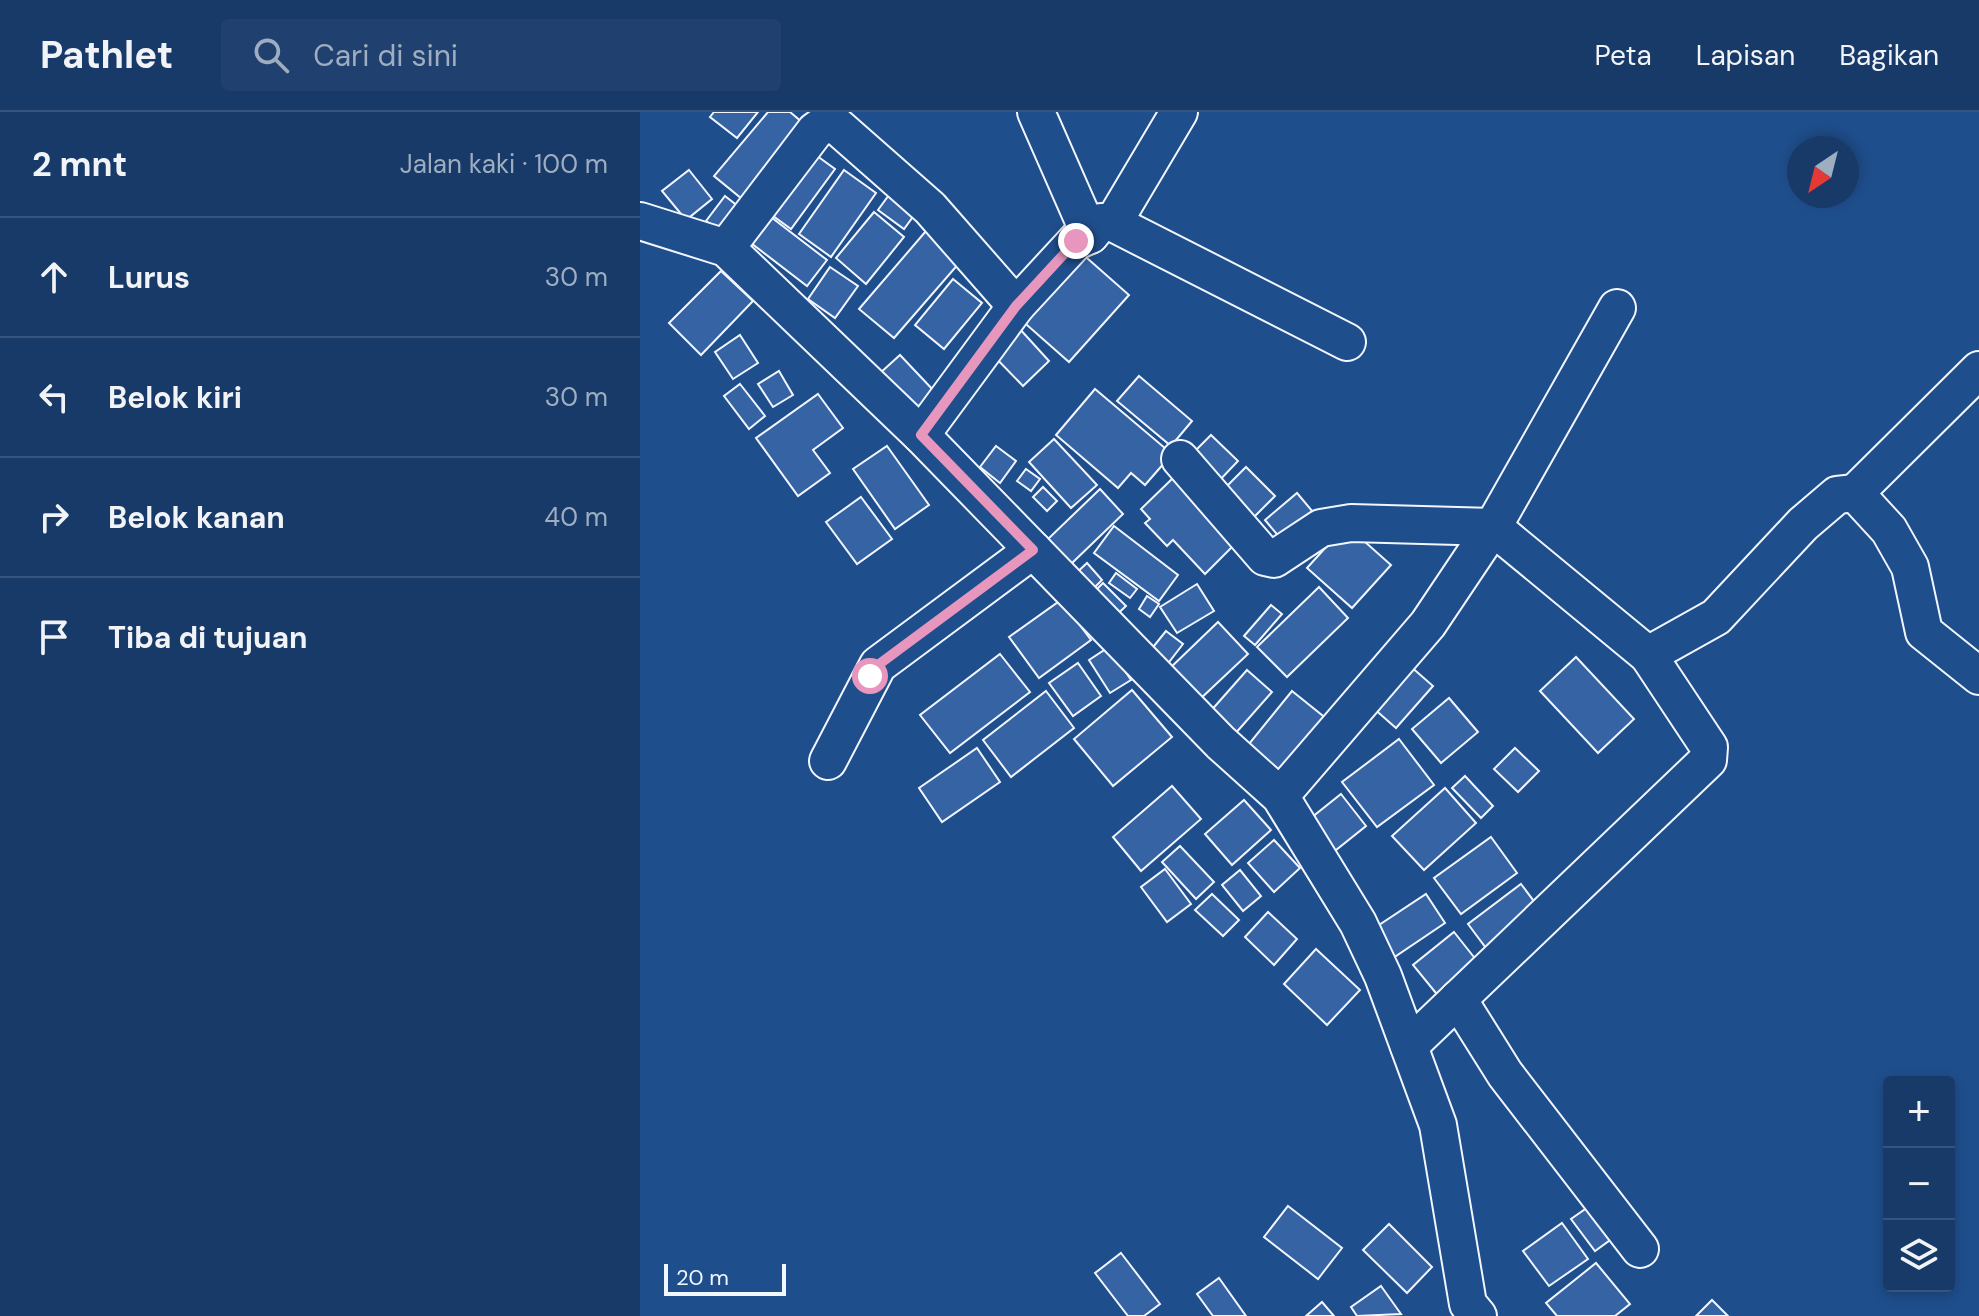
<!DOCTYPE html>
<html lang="id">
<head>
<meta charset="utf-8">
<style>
	:root { --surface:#173a69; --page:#20416f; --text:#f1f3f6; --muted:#9eadc0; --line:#36547d }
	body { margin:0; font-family:"DM Sans",sans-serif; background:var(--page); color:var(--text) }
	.controls { position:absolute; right:24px; bottom:24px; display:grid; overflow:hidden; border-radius:8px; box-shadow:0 4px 12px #0003 }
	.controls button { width:72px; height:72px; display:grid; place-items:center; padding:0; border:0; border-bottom:2px solid var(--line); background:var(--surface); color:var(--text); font:40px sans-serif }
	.compass { position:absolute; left:1147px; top:24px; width:72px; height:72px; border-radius:50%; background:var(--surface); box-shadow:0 4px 12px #0003; rotate:215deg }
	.scale { position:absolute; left:24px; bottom:20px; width:122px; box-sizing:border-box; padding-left:8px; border:4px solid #f2f6ff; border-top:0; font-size:22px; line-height:28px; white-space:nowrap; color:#f2f6ff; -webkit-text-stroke:6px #1f4e8c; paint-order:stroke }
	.stop { position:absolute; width:24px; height:24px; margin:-18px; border:6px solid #e797bd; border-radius:50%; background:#fff }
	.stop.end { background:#e797bd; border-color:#fff; box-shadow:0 2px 8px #0008 }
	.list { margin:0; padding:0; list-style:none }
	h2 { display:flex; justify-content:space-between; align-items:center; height:104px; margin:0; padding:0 32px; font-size:34px }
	h2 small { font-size:26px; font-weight:400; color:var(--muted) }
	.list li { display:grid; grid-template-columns:52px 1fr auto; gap:24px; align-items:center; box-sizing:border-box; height:120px; padding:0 32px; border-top:2px solid var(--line) }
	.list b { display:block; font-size:30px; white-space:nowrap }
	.list em { font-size:26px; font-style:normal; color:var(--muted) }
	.icon { flex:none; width:44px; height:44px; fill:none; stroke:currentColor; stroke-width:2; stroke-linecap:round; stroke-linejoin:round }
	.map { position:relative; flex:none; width:1339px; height:1204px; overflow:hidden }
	header { display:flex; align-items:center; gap:48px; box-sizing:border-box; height:112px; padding:0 40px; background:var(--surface); border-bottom:2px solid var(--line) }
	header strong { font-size:38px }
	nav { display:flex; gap:44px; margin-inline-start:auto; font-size:28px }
	.search { width:560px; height:72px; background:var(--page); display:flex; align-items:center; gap:20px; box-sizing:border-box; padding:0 28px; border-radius:8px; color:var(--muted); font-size:30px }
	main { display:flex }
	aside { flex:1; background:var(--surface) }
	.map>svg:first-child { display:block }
	.building { fill:#3563a3; stroke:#f2f6ff; stroke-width:2 }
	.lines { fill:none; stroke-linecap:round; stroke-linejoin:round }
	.street-casing { stroke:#f2f6ff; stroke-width:40 }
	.street { stroke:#1f4e8c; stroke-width:36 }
	.route { stroke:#e797bd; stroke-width:10 }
</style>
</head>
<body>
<header>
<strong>Pathlet</strong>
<div class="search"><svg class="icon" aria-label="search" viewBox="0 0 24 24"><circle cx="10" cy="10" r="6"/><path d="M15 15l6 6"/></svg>Cari di sini</div>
<nav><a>Peta</a><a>Lapisan</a><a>Bagikan</a></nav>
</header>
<main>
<aside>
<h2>2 mnt<small>Jalan kaki · 100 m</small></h2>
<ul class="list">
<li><svg class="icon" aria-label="ahead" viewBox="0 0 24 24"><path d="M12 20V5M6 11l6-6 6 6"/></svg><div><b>Lurus</b></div><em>30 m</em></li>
<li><svg class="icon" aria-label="left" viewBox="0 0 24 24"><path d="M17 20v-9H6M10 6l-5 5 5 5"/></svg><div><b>Belok kiri</b></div><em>30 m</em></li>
<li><svg class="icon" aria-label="right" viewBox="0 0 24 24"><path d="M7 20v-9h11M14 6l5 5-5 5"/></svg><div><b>Belok kanan</b></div><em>40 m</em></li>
<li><svg class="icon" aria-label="arrive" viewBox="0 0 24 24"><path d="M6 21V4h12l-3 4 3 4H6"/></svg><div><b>Tiba di tujuan</b></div></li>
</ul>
</aside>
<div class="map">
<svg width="1339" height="1204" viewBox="0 0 1339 1204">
	<rect width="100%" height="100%" fill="#1f4e8c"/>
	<g class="building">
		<polygon points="74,0 118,0 97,26 70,5"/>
		<polygon points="128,0 150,0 169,16 107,91 74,64"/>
		<polygon points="173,41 195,57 151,117 129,101"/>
		<polygon points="49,58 72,87 46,108 22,79"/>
		<polygon points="204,58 236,81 191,145 159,122"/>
		<polygon points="257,72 283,91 264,117 238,98"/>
		<polygon points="85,84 104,99 85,123 66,109"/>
		<polygon points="234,100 264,125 226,172 196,146"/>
		<polygon points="127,102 187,148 167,174 107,128"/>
		<polygon points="292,112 327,142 254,226 219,197"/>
		<polygon points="439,139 489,183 429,250 379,206"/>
		<polygon points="190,155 218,174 195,206 168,187"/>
		<polygon points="81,159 113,189 61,243 29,211"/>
		<polygon points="313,167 342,191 304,237 275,213"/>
		<polygon points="378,215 409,249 383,274 350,240"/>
		<polygon points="100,223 118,251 93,267 75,240"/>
		<polygon points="260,243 295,280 273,299 239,262"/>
		<polygon points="139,259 153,283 133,295 118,272"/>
		<polygon points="499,264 552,309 531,334 477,289"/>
		<polygon points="100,272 125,304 109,317 84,284"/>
		<polygon points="455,277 532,342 505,373 491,361 478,376 416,323"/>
		<polygon points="178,282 203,316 173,338 190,361 158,384 116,326"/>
		<polygon points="571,323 598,349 576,372 549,345"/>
		<polygon points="414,327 457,373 431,396 389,350"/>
		<polygon points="247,334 289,393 255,417 213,357"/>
		<polygon points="356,334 376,349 360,371 340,355"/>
		<polygon points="606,355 635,384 612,407 583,378"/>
		<polygon points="386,357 400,367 391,379 377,369"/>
		<polygon points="533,366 596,431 565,462 533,428 527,434 505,411 510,407 501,397"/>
		<polygon points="403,375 417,389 407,399 393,385"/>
		<polygon points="460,377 483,402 431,452 407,428"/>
		<polygon points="657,381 678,406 646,433 625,408"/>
		<polygon points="221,385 252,427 217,452 186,410"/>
		<polygon points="706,413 751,453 712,496 667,456"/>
		<polygon points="474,414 538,463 519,489 454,441"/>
		<polygon points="447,451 462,468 449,481 432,465"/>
		<polygon points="476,461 497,477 490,486 469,471"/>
		<polygon points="463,471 486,494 470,509 448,486"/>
		<polygon points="557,472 574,499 537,521 520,495"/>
		<polygon points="679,475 708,506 647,565 617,535"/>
		<polygon points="507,484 519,492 510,505 499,497"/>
		<polygon points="421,488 451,528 399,566 369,525"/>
		<polygon points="631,493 642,502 615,533 604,524"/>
		<polygon points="578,510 608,542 558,589 528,558"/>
		<polygon points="526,519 543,532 526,554 509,540"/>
		<polygon points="469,535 491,568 470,581 449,548"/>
		<polygon points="360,542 390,580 310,641 280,603"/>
		<polygon points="936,545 994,607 958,641 900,579"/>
		<polygon points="438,551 461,584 433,604 409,571"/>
		<polygon points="769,553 793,574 756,616 732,595"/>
		<polygon points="607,558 632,580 594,623 569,601"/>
		<polygon points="492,578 532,625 473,674 434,627"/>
		<polygon points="406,579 434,616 371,665 343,628"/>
		<polygon points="652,579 693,612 641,676 600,643"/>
		<polygon points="809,586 838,620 801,651 772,617"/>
		<polygon points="759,627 794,673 737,715 702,670"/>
		<polygon points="337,636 360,670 302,710 279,676"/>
		<polygon points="875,636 899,659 878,680 854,657"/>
		<polygon points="825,664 853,694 841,706 812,676"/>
		<polygon points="532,674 561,707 501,759 473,725"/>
		<polygon points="805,676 836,711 784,758 752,724"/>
		<polygon points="701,682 726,714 691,742 666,710"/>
		<polygon points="604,688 631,718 592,753 565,722"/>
		<polygon points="851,725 877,761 821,802 794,766"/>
		<polygon points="634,728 660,756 634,780 608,751"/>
		<polygon points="540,734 574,770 556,787 522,750"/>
		<polygon points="525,757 551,792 527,810 501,775"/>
		<polygon points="600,758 621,784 603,799 582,773"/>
		<polygon points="881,772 902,800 849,840 828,812"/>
		<polygon points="572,782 599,808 583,824 555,798"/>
		<polygon points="786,782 805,811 753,846 733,817"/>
		<polygon points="628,800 657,827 634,853 605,825"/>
		<polygon points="814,820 841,854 800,886 773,853"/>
		<polygon points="676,837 720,878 687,913 644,872"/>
		<polygon points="954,1091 977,1123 955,1139 931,1107"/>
		<polygon points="648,1094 702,1136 678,1167 624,1125"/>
		<polygon points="922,1111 948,1147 909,1174 883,1139"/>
		<polygon points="749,1112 792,1155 767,1181 723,1138"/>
		<polygon points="481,1141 520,1192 504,1204 488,1204 455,1161"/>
		<polygon points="956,1151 990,1192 975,1204 917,1204 906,1191"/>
		<polygon points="579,1166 606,1204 573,1204 557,1182"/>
		<polygon points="741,1174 761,1202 717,1204 711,1195"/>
		<polygon points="1072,1188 1088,1204 1056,1204"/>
		<polygon points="682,1190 694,1204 666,1204"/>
	</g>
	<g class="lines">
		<g class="street-casing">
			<g id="street">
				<polyline points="396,0 450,123"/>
				<polyline points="0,109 86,136 281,323 581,631 640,684 718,811 743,864 798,1013 828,1192 838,1204"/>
				<polyline points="473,111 539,0"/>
				<polyline points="86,136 175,19 190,8 290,96 376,194"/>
				<polyline points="281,323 376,194 436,129 450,123 461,110 473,111 707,230"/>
				<polyline points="540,347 625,445 634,447 681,416 711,411 853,415 1008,543"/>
				<polyline points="1215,381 1339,258"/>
				<polyline points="188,649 238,553 393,438"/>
				<polyline points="640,684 788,512 853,415 977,196"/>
				<polyline points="818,887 865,962 1000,1137"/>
				<polyline points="769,934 1068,648 1069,635 1008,543 1076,505 1163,412 1197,383 1215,381 1249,418 1270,455 1284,520 1339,564"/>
			</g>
		</g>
		<use href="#street" class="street"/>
	</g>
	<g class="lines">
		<polyline class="route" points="230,564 238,553 393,438 281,323 376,194 436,129"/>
	</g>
</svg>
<div class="controls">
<button>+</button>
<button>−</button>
<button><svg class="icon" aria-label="layers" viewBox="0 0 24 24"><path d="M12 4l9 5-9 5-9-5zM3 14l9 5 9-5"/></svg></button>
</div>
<svg class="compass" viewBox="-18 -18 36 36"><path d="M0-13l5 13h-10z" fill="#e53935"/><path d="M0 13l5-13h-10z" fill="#9eadc0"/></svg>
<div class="scale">20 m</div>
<div class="stop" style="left:230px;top:564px"></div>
<div class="stop end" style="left:436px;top:129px"></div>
</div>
</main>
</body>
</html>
